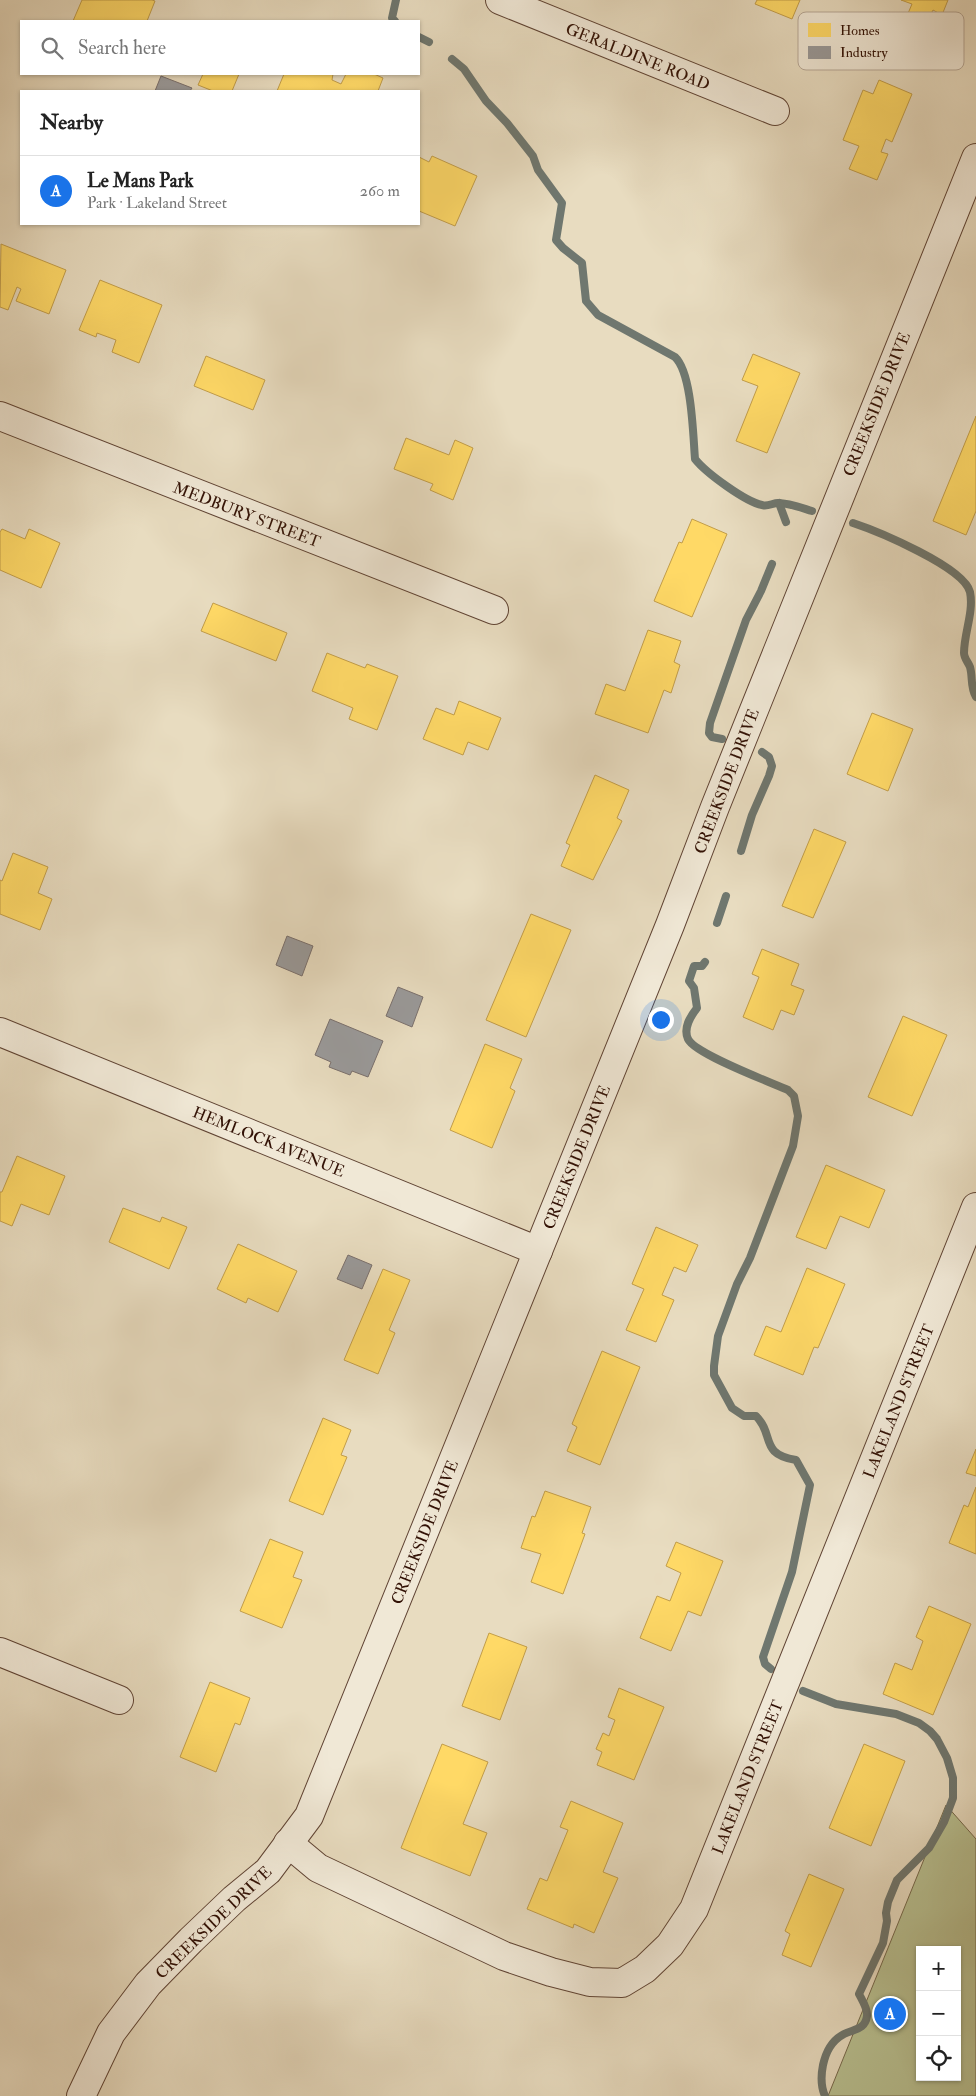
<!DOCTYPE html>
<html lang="en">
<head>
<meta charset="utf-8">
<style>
	:root { --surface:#fff; --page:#f2f2f2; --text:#222; --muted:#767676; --line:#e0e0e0; --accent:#1a73e8 }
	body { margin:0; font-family:"IM FELL Double Pica",serif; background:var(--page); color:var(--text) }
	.controls { position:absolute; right:15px; bottom:15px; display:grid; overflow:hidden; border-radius:0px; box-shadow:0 1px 4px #0004 }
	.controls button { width:45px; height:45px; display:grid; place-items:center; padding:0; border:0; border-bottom:1px solid var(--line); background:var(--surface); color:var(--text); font:25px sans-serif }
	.you { position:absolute; left:660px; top:1019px; width:18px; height:18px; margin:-12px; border:4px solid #fff; border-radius:50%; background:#1a73e8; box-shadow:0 0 0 8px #1a73e833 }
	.badge { display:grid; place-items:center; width:32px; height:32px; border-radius:50%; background:var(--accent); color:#fff; font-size:16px; font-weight:700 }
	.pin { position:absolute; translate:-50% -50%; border:2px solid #fff; box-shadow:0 1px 5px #0006 }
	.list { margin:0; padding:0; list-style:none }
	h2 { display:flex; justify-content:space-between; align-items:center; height:65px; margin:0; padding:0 20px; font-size:21px }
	h2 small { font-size:16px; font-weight:400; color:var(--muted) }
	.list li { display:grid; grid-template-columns:32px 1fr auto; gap:15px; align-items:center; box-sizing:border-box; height:70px; padding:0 20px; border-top:1px solid var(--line) }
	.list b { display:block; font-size:19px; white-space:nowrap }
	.list p { margin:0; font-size:16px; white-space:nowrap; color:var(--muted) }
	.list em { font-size:16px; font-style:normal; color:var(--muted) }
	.icon { flex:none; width:28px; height:28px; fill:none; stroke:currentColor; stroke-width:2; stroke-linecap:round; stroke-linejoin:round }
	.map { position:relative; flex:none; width:976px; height:2096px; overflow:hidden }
	.search { position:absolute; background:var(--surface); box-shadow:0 1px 4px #0004; left:20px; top:20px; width:400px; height:55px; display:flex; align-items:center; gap:12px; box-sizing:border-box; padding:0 18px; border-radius:0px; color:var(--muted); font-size:19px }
	.panel { position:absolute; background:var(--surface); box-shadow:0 1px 4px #0004; left:20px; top:90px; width:400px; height:135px; border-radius:0px }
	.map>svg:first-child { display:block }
	.green { fill:#b8c091; stroke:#75684b; fill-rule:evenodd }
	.homes { fill:#ffd966; stroke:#c29d49 }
	.industry { fill:#999; stroke:#7a706d }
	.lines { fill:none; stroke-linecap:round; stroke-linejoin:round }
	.stream { stroke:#6f776f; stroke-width:8 }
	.minor-casing { stroke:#604434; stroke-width:30 }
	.minor { stroke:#f0e8d6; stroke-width:28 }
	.labels { text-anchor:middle; stroke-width:5; stroke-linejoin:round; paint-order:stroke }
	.street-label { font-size:16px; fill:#321105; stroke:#f0e8d6 }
	.key { fill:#f0e8d6; stroke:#b7a897; stroke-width:1 }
	.key-label { font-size:14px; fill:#321105 }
</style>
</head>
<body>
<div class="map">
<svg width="976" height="2096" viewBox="0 0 976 2096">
	<rect width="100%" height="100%" fill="#e8dcc0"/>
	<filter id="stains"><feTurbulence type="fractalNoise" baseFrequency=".004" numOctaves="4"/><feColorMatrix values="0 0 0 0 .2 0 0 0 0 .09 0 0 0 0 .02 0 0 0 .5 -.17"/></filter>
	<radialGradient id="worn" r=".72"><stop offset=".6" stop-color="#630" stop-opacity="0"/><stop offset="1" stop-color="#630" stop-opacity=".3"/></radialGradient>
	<path class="green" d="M946,1805L976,1839V2096H828ZM920,1950H957V2077H920Z"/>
	<g class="homes">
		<polygon points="82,0 152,0 155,1 147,21 73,21"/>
		<polygon points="757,0 800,0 792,19 755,4"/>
		<polygon points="901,0 948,0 942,15 933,10 927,22 938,27 926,57 895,44 912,4"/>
		<polygon points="203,74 239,74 232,91 213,91 198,85"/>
		<polygon points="284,74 333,74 332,80 341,84 346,74 374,74 383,78 378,91 277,91"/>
		<polygon points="879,80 912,94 892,142 886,139 881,152 888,154 877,180 849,169 859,146 843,140 863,90 873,94"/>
		<polygon points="432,156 477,176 455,226 419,211 419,157 429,162"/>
		<polygon points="1,244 66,270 49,314 16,301 21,289 17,287 8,310 0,307"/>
		<polygon points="100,280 162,305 139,363 112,352 116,340 97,333 96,337 79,330"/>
		<polygon points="753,354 800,373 767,453 736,441 758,386 742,380"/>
		<polygon points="206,356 265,380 253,410 194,386"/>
		<polygon points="976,416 976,511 966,535 933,521"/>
		<polygon points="406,438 449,455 455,440 473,448 453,500 430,490 433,484 394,469"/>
		<polygon points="692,519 727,534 692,617 654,601 679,542 682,543"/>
		<polygon points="2,529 25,539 29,529 60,543 41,588 0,570 0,532"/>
		<polygon points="213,603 287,633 276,661 201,631"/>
		<polygon points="648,630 681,641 674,662 680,665 671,693 664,690 648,733 595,714 606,684 625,691"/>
		<polygon points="327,653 365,668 367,664 398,676 377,730 349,719 353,708 312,691"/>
		<polygon points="459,701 501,718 488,750 468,742 463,755 423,739 436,708 454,715"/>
		<polygon points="872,713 913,729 888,791 847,774"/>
		<polygon points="595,775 629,790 617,818 622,821 593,880 561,866 570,845 566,843"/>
		<polygon points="814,829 846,842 813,918 782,906"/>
		<polygon points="13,853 48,867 38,893 52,899 40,930 0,914 0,880 2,881"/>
		<polygon points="531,914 571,930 526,1037 486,1020"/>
		<polygon points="762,949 799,964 791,985 804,990 794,1015 781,1010 773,1030 743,1017 759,977 752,974"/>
		<polygon points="903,1016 947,1035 912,1116 868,1097"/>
		<polygon points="485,1044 522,1059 510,1088 515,1091 492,1148 450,1130"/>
		<polygon points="17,1156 65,1176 49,1215 21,1204 12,1226 0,1221 0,1192 2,1192"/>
		<polygon points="826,1165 885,1190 869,1228 840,1216 826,1249 796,1237"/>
		<polygon points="123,1208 160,1222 162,1217 187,1227 169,1269 109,1242"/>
		<polygon points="656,1227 698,1245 686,1272 674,1267 662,1295 674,1300 656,1342 626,1330 644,1289 632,1284"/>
		<polygon points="238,1244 297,1271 278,1312 248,1298 246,1303 217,1289"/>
		<polygon points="807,1268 845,1284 818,1348 814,1347 803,1375 754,1355 766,1326 781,1332"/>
		<polygon points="383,1269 410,1280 389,1330 395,1333 378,1374 344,1360"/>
		<polygon points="602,1351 640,1367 600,1465 567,1451 577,1427 572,1424"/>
		<polygon points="323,1418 351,1430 341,1455 347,1457 323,1515 289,1501"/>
		<polygon points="976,1449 976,1476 966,1473"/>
		<polygon points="976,1487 976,1554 949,1543 964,1505 968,1507"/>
		<polygon points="545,1491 591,1507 582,1533 585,1534 563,1594 531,1582 541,1554 521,1548 532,1516 535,1517"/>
		<polygon points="270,1539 303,1552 293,1577 302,1580 282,1628 240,1611"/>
		<polygon points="676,1542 723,1561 701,1616 688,1611 671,1651 640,1638 657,1596 670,1601 681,1573 666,1566"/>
		<polygon points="929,1606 971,1624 933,1715 883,1694 895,1663 912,1670 923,1641 916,1637"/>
		<polygon points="489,1633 527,1647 500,1720 462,1706"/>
		<polygon points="210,1682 250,1698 240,1725 235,1723 216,1772 180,1757"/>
		<polygon points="619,1688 664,1707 634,1780 597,1765 602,1752 596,1749 603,1733 609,1736 615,1720 608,1717"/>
		<polygon points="442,1744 488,1762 463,1824 487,1833 470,1876 401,1848"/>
		<polygon points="864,1744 905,1761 871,1846 829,1828"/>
		<polygon points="571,1801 623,1823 603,1872 618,1878 594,1933 574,1924 573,1928 527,1909 540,1878 547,1881 568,1830 560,1827"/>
		<polygon points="809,1874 844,1889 811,1967 782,1955 790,1934 785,1931"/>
	</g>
	<g class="industry">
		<polygon points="161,76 192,88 190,91 155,91"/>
		<polygon points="287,936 313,946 302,976 276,965"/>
		<polygon points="398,987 423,997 412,1027 386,1016"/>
		<polygon points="330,1019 383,1041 368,1077 352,1071 350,1075 329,1067 331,1062 315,1055"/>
		<polygon points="348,1255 372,1265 362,1289 337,1279"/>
	</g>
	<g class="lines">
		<g class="stream">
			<polyline points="395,21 392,18 396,0"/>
			<polyline points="419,37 429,42"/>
			<path d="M452,59L464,69L486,101L507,123L533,156L538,170L562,203L556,240L563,248L582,263L586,301L598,315L675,357C692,373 693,435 695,459C706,473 746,502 762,505C767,507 773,503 778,503C789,503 802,508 812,511"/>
			<polyline points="779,503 786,522"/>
			<path d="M853,523C877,531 964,567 970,592C974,612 964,633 964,653C964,658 968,662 970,667C973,677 970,687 976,697"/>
			<polyline points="722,739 712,737 709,733 710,723 746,620 761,591 772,564"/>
			<polyline points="741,851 752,815 769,776 772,766 769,757 762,752"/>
			<polyline points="717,923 726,896"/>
			<path d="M705,962L702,966H694L689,981L694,988L697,1008C690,1017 683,1028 688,1039C695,1054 770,1082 788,1090L794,1096L798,1116L793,1146L750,1258L737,1284L718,1336L714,1366V1375L732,1408L744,1416H756C775,1435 759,1454 796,1460L810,1485L792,1572L763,1657L765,1664L771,1669"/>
			<path d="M803,1691L836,1704L896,1714L919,1723L930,1731L937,1739L947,1758L953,1778V1798L944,1822L929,1848L897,1880L888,1902L886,1913L887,1921L883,1943L859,1994C862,2000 868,2009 867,2016C865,2030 854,2029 844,2034C831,2041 826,2052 823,2065C821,2075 821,2087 825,2096"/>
		</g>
		<g class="minor-casing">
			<g id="minor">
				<polyline points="500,0 775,111"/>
				<polyline points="0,416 494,610"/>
				<polyline points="0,1032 538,1251"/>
				<polyline points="0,1652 119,1700"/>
				<polyline points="288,1843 318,1868 504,1956 551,1972 590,1982 622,1983 645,1969 670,1945 694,1909 976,1207"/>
				<polyline points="81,2096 111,2033 148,1984 191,1940 234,1899 268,1871 309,1816 670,925 715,807 976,158"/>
			</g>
		</g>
		<use href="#minor" class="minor"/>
	</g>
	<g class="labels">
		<g class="street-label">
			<text transform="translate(638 56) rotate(22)" y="6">GERALDINE ROAD</text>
			<text transform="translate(876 404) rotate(-68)" y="6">CREEKSIDE DRIVE</text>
			<text transform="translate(247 514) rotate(21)" y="6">MEDBURY STREET</text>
			<text transform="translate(726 781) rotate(-69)" y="6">CREEKSIDE DRIVE</text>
			<text transform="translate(269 1141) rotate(22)" y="6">HEMLOCK AVENUE</text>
			<text transform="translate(576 1157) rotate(-68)" y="6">CREEKSIDE DRIVE</text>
			<text transform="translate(898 1401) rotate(-68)" y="6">LAKELAND STREET</text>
			<text transform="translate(424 1532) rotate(-68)" y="6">CREEKSIDE DRIVE</text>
			<text transform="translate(747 1777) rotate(-68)" y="6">LAKELAND STREET</text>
			<text transform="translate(213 1922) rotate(-44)" y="6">CREEKSIDE DRIVE</text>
		</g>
	</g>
	<rect x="798" y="12" width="166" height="58" rx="8" class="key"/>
	<rect x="808" y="23" width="23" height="14" fill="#ffd966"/>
	<rect x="808" y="46" width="23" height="13" fill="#999"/>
	<g class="key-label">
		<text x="840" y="35">Homes</text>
		<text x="840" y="57">Industry</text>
	</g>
	<rect width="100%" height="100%" filter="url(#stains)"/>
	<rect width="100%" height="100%" fill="url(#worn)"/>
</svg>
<div class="controls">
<button>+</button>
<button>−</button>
<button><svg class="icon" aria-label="locate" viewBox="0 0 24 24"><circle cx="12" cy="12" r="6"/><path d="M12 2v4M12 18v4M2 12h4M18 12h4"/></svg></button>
</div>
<div class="you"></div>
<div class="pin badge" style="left:890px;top:2014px">A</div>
<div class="search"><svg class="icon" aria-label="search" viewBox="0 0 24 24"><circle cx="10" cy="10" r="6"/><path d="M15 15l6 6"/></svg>Search here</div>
<section class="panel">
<h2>Nearby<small></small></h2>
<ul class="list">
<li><span class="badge">A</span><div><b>Le Mans Park</b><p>Park · Lakeland Street</p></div><em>260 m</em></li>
</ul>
</section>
</div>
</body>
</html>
